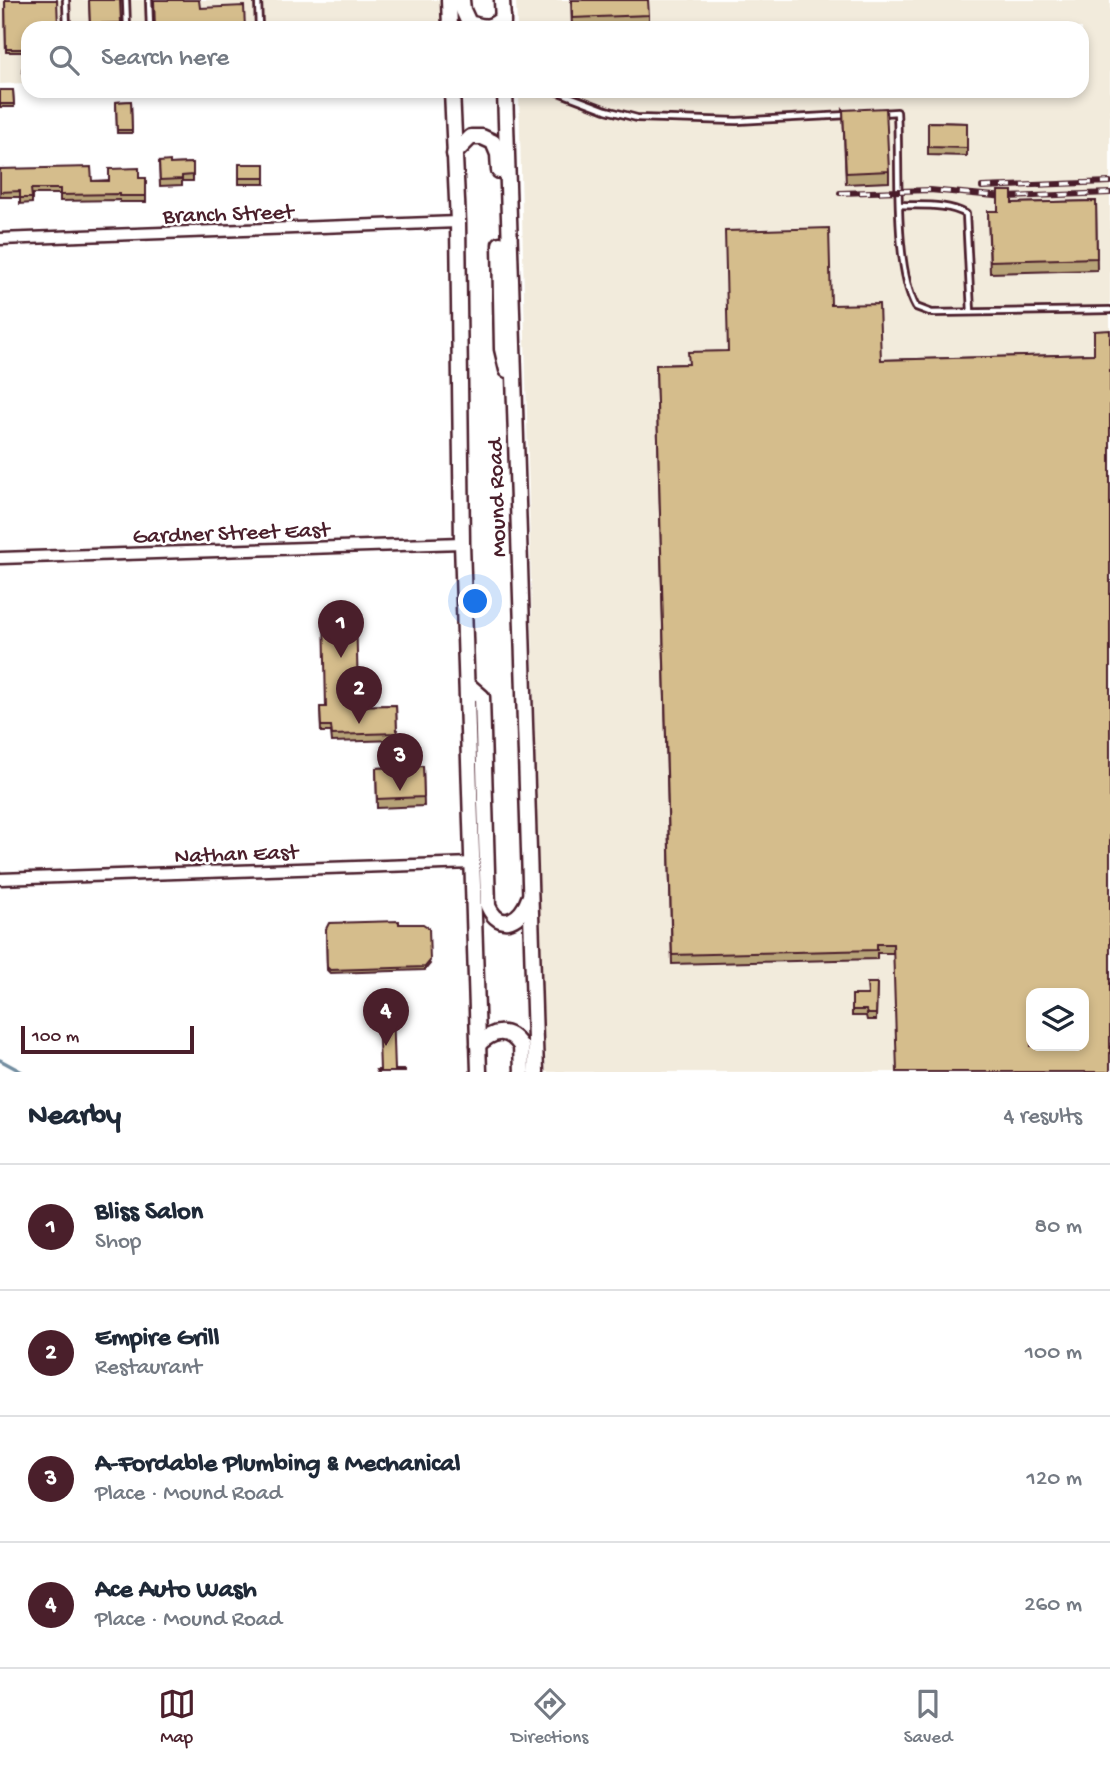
<!DOCTYPE html>
<html lang="en">
<head>
<meta charset="utf-8">
<style>
	:root { --surface:#fff; --page:#f2f2f3; --text:#1f2937; --muted:#747a83; --line:#e0e1e3; --accent:#4a1f2b }
	body { margin:0; font-family:"Gochi Hand",sans-serif; background:var(--page); color:var(--text) }
	.controls { position:absolute; right:21px; bottom:21px; display:grid; overflow:hidden; border-radius:14px; box-shadow:0 4px 10px #0003 }
	.controls button { width:63px; height:63px; display:grid; place-items:center; padding:0; border:0; border-bottom:2px solid var(--line); background:var(--surface); color:var(--text); font:35px sans-serif }
	.scale { position:absolute; left:21px; bottom:18px; width:173px; box-sizing:border-box; padding-left:7px; border:4px solid #4a1f2b; border-top:0; font-size:19px; line-height:24px; white-space:nowrap; color:#4a1f2b; -webkit-text-stroke:5px #fff; paint-order:stroke }
	.you { position:absolute; left:476px; top:602px; width:24px; height:24px; margin:-18px; border:5px solid #fff; border-radius:50%; background:#1a73e8; box-shadow:0 0 0 10px #1a73e833 }
	.badge { display:grid; place-items:center; width:46px; height:46px; border-radius:50%; background:var(--accent); color:#fff; font-size:23px; font-weight:700 }
	.pin { position:absolute; translate:-50% -58px; filter:drop-shadow(0 2px 4px #0008) }
	.pin::after { content:''; position:absolute; top:37px; width:24px; height:21px; background:inherit; clip-path:polygon(0 0,100% 0,50% 100%) }
	.list { margin:0; padding:0; list-style:none }
	h2 { display:flex; justify-content:space-between; align-items:center; height:91px; margin:0; padding:0 28px; font-size:30px }
	h2 small { font-size:23px; font-weight:400; color:var(--muted) }
	.list li { display:grid; grid-template-columns:46px 1fr auto; gap:21px; align-items:center; box-sizing:border-box; height:126px; padding:0 28px; border-top:2px solid var(--line) }
	.list b { display:block; font-size:26px; white-space:nowrap }
	.list p { margin:0; font-size:23px; white-space:nowrap; color:var(--muted) }
	.list em { font-size:23px; font-style:normal; color:var(--muted) }
	.icon { flex:none; width:38px; height:38px; fill:none; stroke:currentColor; stroke-width:2; stroke-linecap:round; stroke-linejoin:round }
	.map { position:relative; flex:none; width:1110px; height:1072px; overflow:hidden }
	.search { position:absolute; background:var(--surface); box-shadow:0 4px 10px #0003; left:21px; right:21px; top:21px; height:77px; display:flex; align-items:center; gap:18px; box-sizing:border-box; padding:0 24px; border-radius:21px; color:var(--muted); font-size:26px }
	.sheet { height:595px; background:var(--surface) }
	nav { display:flex; justify-content:space-around; align-items:center; box-sizing:border-box; height:98px; border-top:2px solid var(--line); background:var(--surface); font-size:19px; color:var(--muted) }
	nav a { display:grid; justify-items:center; gap:4px }
	nav .on { color:var(--accent) }
	.map>svg:first-child { display:block }
	.built { fill:#f2ebdc; fill-rule:evenodd }
	.lines { fill:none; stroke-linecap:round; stroke-linejoin:round }
	.stream { stroke:#738ea1; stroke-width:3.5 }
	.lane-casing { stroke:#4a1f2b; stroke-width:10 }
	.street-casing { stroke:#4a1f2b; stroke-width:15 }
	.secondary-casing { stroke:#4a1f2b; stroke-width:19 }
	.lane { stroke:#fff; stroke-width:4.5 }
	.street { stroke:#fff; stroke-width:10 }
	.secondary { stroke:#fff; stroke-width:14 }
	.rail-casing { stroke:#4a1f2b; stroke-width:6 }
	.rail { stroke:#fff; stroke-width:3.5; stroke-dasharray:10; stroke-linecap:butt }
	.wall { fill:#b7a378; stroke:#4a1f2b; stroke-width:2 }
	.shaded-wall { fill:#958462; stroke:#4a1f2b; stroke-width:2 }
	.building { fill:#d5bd8c; stroke:#4a1f2b; stroke-width:2; fill-rule:evenodd }
	.labels { text-anchor:middle; stroke-width:5; stroke-linejoin:round; paint-order:stroke }
	.street-label { font-size:23px; fill:#4a1f2b; stroke:#fff }
</style>
</head>
<body>
<div class="map">
<svg width="1110" height="1072" viewBox="0 0 1110 1072">
	<rect width="100%" height="100%" fill="#fff"/>
	<filter id="ink" filterUnits="userSpaceOnUse"><feTurbulence type="fractalNoise" baseFrequency=".0143" numOctaves="2"/><feDisplacementMap in="SourceGraphic" scale="14" xChannelSelector="R" yChannelSelector="G"/><feConvolveMatrix kernelMatrix="1 2 1 2 8 2 1 2 1" color-interpolation-filters="sRGB"/></filter>
	<g filter="url(#ink)">
		<g class="built">
			<polygon points="0,0 440,0 441,28 28,28 28,83 0,84"/>
			<path d="M516,0H1110V1072H546L540,949L519,91H1082V28H517ZM1031,993H1084V1046H1031Z"/>
		</g>
		<g class="lines">
			<polyline class="stream" points="0,1060 22,1072"/>
			<g class="lane-casing">
				<g id="lane">
					<polyline points="66,0 67,28"/>
					<polyline points="126,0 127,28"/>
					<polyline points="149,0 150,28"/>
					<polyline points="258,0 259,28"/>
					<polyline points="26,70 28,70"/>
					<polyline points="556,91 606,110 637,118 737,121 848,115"/>
					<path d="M881,113L897,112C900,162 893,266 916,307L932,313L1110,310"/>
					<path d="M900,205C922,206 947,203 966,214L971,312"/>
				</g>
			</g>
			<g class="street-casing">
				<g id="street">
					<polyline points="0,239 458,222"/>
					<polyline points="0,558 462,543"/>
					<polyline points="0,879 473,863"/>
				</g>
			</g>
			<g class="secondary-casing">
				<g id="secondary">
					<polyline points="449,0 450,28"/>
					<path d="M462,0L463,10L469,23C484,28 492,29 503,17"/>
					<polyline points="502,0 503,23"/>
					<polyline points="452,91 458,222 462,543 479,1072"/>
					<polyline points="505,91 536,1072"/>
					<polyline points="454,154 471,137 482,137 493,142 498,154 499,171"/>
					<polyline points="500,244 502,349 507,370"/>
					<path d="M467,684L482,697L488,906C500,933 522,920 529,898"/>
					<path d="M478,1045C493,1030 508,1027 521,1046L522,1072"/>
				</g>
			</g>
			<use href="#lane" class="lane"/>
			<use href="#street" class="street"/>
			<use href="#secondary" class="secondary"/>
			<g class="rail-casing">
				<g id="rail">
					<polyline points="982,187 1110,182"/>
					<polyline points="840,193 930,190 1005,197 1110,193"/>
				</g>
			</g>
			<use href="#rail" class="rail"/>
		</g>
		<g class="wall">
			<polygon points="5,0 28,28 28,52 6,52"/>
			<polygon points="89,0 120,0 121,26 90,27"/>
			<polygon points="571,0 649,15 649,27 572,28"/>
			<polygon points="0,90 13,90 14,107 0,107"/>
			<polygon points="131,101 132,133 117,133 116,102"/>
			<polygon points="843,110 889,171 889,182 846,184"/>
			<polygon points="928,122 967,123 967,156 928,155"/>
			<polygon points="159,162 170,164 193,163 193,181 182,181 182,185 160,186"/>
			<rect x="239" y="164" width="26" height="20"/>
			<polygon points="0,169 92,181 146,178 146,202 120,202 120,200 60,201 60,194 32,194 32,203 20,204 20,197 0,197"/>
			<polygon points="1096,201 1097,270 990,273 988,211 998,211 1012,203"/>
			<polygon points="831,305 881,360 1094,354 1110,330 893,953 877,953 877,959 672,964 656,365 688,364 728,351"/>
			<polygon points="358,699 353,706 396,705 397,740 332,742 331,732 321,732 320,707 326,707"/>
			<polygon points="423,766 424,806 377,808 376,768"/>
			<polygon points="399,924 430,964 425,970 330,973 327,970 326,929"/>
			<polygon points="877,983 876,1020 867,1020 866,1016 852,1016 852,995 867,995"/>
		</g>
		<polygon class="shaded-wall" points="358,692 358,699 348,713 348,706"/>
		<g class="building">
			<polygon points="5,0 57,0 58,28 28,28 28,49 6,49"/>
			<polygon points="89,0 120,0 121,23 90,24"/>
			<polygon points="154,0 199,0 200,8 244,6 245,28 155,28"/>
			<polygon points="572,0 648,0 649,15 572,18"/>
			<polygon points="0,90 13,90 14,104 0,104"/>
			<polygon points="131,101 132,130 117,130 116,102"/>
			<polygon points="886,108 889,171 846,173 843,110"/>
			<polygon points="928,122 967,123 967,148 928,147"/>
			<polygon points="170,161 170,164 193,163 193,175 182,176 182,179 160,180 159,162"/>
			<rect x="239" y="164" width="26" height="14"/>
			<polygon points="91,167 92,181 109,181 109,169 139,168 139,178 146,178 146,196 120,196 120,194 60,195 60,189 31,189 32,198 20,198 20,191 0,192 0,169"/>
			<polygon points="998,191 1012,191 1012,203 1096,201 1097,258 990,261 988,211 998,211"/>
			<path d="M829,228L831,305L879,304L881,360L1094,354V331L1110,330V1072H897L893,944H877V950L672,955L656,365L689,364L688,352L728,351L725,231ZM1031,993H1084V1046H1031Z"/>
			<polygon points="356,613 358,692 348,706 396,705 397,733 332,735 331,726 321,726 320,707 326,707 324,614"/>
			<polygon points="423,766 424,797 377,799 376,768"/>
			<polygon points="399,921 399,924 423,924 429,928 430,961 425,967 330,970 327,967 326,929 329,923"/>
			<polygon points="867,983 877,983 876,1014 867,1014 866,1010 852,1010 852,995 868,995"/>
			<polygon points="393,1010 395,1070 405,1070 405,1072 377,1072 376,1070 380,1070 378,1011"/>
		</g>
	</g>
	<g class="labels">
		<g class="street-label">
			<text transform="translate(228 212) rotate(-2)" y="8">Branch Street</text>
			<text transform="translate(495 498) rotate(-92)" y="8">Mound Road</text>
			<text transform="translate(231 531) rotate(-2)" y="8">Gardner Street East</text>
			<text transform="translate(236 852) rotate(-2)" y="8">Nathan East</text>
		</g>
	</g>
</svg>
<div class="controls">
<button><svg class="icon" aria-label="layers" viewBox="0 0 24 24"><path d="M12 4l9 5-9 5-9-5zM3 14l9 5 9-5"/></svg></button>
</div>
<div class="scale">100 m</div>
<div class="you"></div>
<div class="pin badge" style="left:341px;top:658px">1</div>
<div class="pin badge" style="left:359px;top:724px">2</div>
<div class="pin badge" style="left:400px;top:791px">3</div>
<div class="pin badge" style="left:386px;top:1046px">4</div>
<div class="search"><svg class="icon" aria-label="search" viewBox="0 0 24 24"><circle cx="10" cy="10" r="6"/><path d="M15 15l6 6"/></svg>Search here</div>
</div>
<section class="sheet">
<h2>Nearby<small>4 results</small></h2>
<ul class="list">
<li><span class="badge">1</span><div><b>Bliss Salon</b><p>Shop</p></div><em>80 m</em></li>
<li><span class="badge">2</span><div><b>Empire Grill</b><p>Restaurant</p></div><em>100 m</em></li>
<li><span class="badge">3</span><div><b>A-Fordable Plumbing &amp; Mechanical</b><p>Place · Mound Road</p></div><em>120 m</em></li>
<li><span class="badge">4</span><div><b>Ace Auto Wash</b><p>Place · Mound Road</p></div><em>260 m</em></li>
</ul>
</section>
<nav>
<a class="on"><svg class="icon" aria-label="map" viewBox="0 0 24 24"><path d="M3 6l6-2 6 2 6-2v14l-6 2-6-2-6 2zM9 4v14M15 6v14"/></svg>Map</a>
<a><svg class="icon" aria-label="directions" viewBox="0 0 24 24"><path d="M12 3l9 9-9 9-9-9zM9 14v-3h6M13 9l2 2-2 2"/></svg>Directions</a>
<a><svg class="icon" aria-label="saved" viewBox="0 0 24 24"><path d="M7 4h10v16l-5-4-5 4z"/></svg>Saved</a>
</nav>
</body>
</html>
